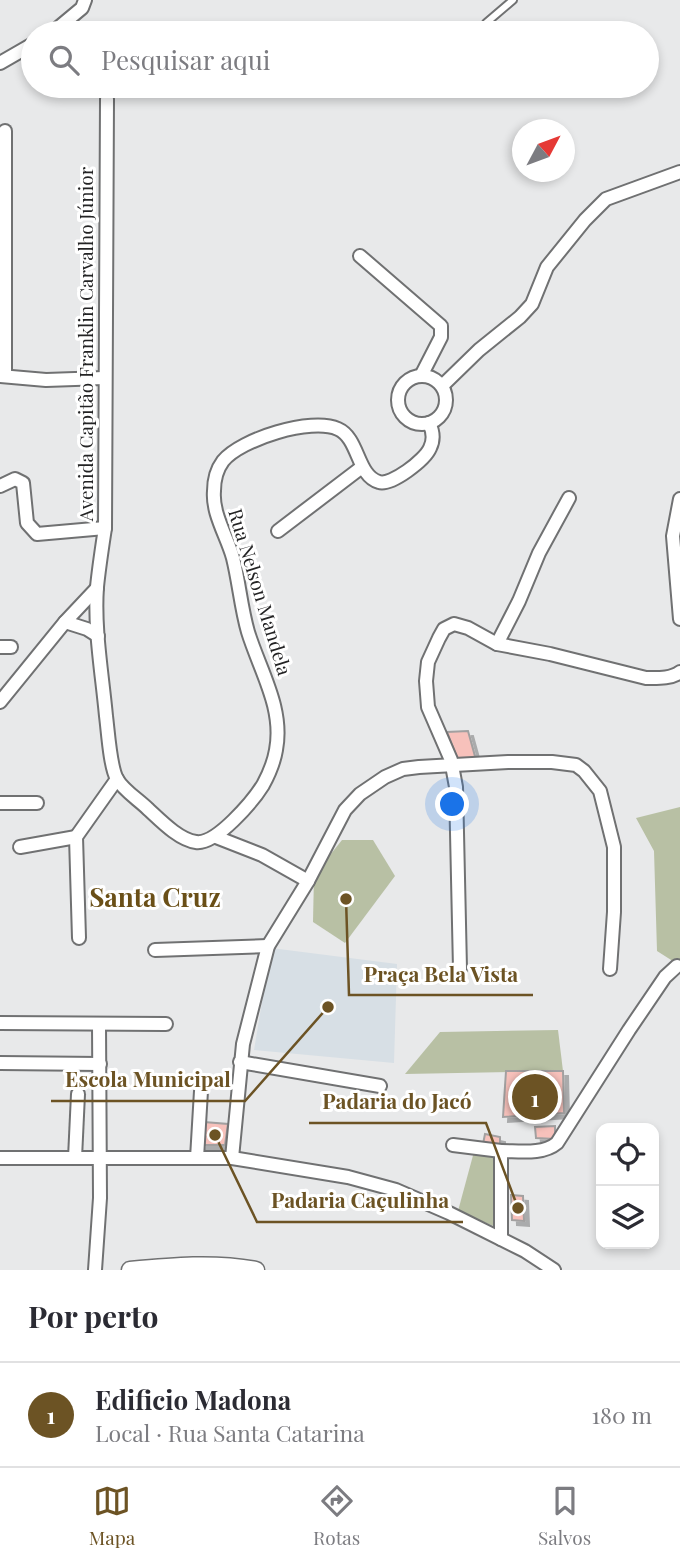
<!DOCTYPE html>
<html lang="pt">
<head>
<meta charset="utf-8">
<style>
	:root { --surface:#fff; --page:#f2f2f3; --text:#2b2b33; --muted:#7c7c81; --line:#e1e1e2; --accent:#6c5324 }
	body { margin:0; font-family:"Playfair Display",serif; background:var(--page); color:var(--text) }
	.controls { position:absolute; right:21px; bottom:21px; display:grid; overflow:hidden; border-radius:14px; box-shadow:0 4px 10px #0003 }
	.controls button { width:63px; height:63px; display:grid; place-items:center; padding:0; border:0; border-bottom:2px solid var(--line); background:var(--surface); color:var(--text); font:35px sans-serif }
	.compass { position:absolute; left:512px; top:119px; width:63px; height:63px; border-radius:50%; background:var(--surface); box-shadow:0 4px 10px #0003; rotate:49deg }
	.you { position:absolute; left:453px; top:805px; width:24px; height:24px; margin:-18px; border:5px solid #fff; border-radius:50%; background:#1a73e8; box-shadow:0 0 0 10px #1a73e833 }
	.badge { display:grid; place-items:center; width:46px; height:46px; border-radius:50%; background:var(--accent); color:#fff; font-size:23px; font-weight:700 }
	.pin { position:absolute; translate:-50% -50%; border:4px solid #fff; box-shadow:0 2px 7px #0006 }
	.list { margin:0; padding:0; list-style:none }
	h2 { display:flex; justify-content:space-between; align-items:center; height:91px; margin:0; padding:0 28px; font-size:30px }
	h2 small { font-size:23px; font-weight:400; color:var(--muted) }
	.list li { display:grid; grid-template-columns:46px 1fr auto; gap:21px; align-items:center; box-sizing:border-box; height:105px; padding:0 28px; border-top:2px solid var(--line) }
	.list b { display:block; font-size:26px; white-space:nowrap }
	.list p { margin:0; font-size:23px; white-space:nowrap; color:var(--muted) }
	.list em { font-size:23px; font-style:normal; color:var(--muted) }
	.icon { flex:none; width:38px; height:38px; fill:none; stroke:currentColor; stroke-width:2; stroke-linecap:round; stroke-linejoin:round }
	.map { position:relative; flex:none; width:680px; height:1270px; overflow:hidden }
	.search { position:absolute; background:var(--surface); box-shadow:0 4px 10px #0003; left:21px; right:21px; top:21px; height:77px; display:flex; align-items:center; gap:18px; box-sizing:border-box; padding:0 24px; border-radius:38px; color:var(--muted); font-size:26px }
	.sheet { height:196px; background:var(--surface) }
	nav { display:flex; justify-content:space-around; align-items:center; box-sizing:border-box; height:98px; border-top:2px solid var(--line); background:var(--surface); font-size:19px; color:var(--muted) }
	nav a { display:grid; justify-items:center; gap:4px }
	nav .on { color:var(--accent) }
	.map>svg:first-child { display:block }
	.built { fill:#d7dfe5 }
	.green { fill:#b8c0a4 }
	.building { fill:#f7c1bb; stroke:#a2a0a0; stroke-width:2; filter:url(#shadow) }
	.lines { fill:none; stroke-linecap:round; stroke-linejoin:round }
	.service-casing { stroke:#707172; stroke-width:10 }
	.minor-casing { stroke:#707172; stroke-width:16 }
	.tertiary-casing { stroke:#707172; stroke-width:19 }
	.service { stroke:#fff; stroke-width:6 }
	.minor { stroke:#fff; stroke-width:12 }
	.tertiary { stroke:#fff; stroke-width:16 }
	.labels { text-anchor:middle; stroke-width:6; stroke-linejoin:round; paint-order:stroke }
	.street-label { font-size:19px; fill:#232324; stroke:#fff }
	.district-label { font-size:26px; font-weight:bold; fill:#6a4f17; stroke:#fff }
	.leader { fill:none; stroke:#6c5324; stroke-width:2.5 }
	.callout-dot { fill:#6c5324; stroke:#fff; stroke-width:2.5 }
	.callout-label { font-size:21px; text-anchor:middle; font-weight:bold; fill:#6c5324; stroke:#fff; stroke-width:6; stroke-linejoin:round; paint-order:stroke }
</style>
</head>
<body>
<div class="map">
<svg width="680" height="1270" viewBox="0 0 680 1270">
	<defs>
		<filter id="shadow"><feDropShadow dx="5" dy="5" stdDeviation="0" flood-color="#0004"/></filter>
	</defs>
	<rect width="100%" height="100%" fill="#e8e9ea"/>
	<polygon class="built" points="271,948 397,964 394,1063 254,1050"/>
	<g class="green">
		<polygon points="680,807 680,965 679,965 657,951 654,851 636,818"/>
		<polygon points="342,840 373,840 395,876 345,943 313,922 314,875"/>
		<polygon points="558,1030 563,1071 405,1074 440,1032"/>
		<polygon points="475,1148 500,1153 496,1227 458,1211"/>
	</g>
	<g class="building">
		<polygon points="468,731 476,760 458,760 447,732"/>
		<polygon points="506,1071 563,1071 564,1113 503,1117"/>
		<polygon points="204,1122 228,1124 225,1145 201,1145"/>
		<polygon points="555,1126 555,1139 536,1138 535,1127"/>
		<polygon points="485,1134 500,1137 500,1144 483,1144"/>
		<polygon points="511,1195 523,1196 524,1221 512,1220"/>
	</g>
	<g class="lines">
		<g class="service-casing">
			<polyline id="service" points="486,23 513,0"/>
		</g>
		<g class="minor-casing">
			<g id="minor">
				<polyline points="52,33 82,8 85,0"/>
				<polyline points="0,63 33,44"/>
				<path d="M107,99L105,528C102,548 99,567 97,587C94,629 102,673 106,716C108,731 110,767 117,779C123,790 139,800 148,809C160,820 179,840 196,842C216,845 253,801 263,785C269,774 274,762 276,750C284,708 260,671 248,632C241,608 239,582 233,558C227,536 212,514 214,491C214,481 217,469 223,461C241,439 311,417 338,429C359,438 357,476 379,482C391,486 425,460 430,448C434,440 433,431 429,423"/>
				<polyline points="5,131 5,376"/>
				<polyline points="360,256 441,326 441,337 421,376"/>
				<polyline points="0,376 46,380 104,378"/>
				<circle cx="422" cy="400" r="24"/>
				<polyline points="442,386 479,350 520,317 532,304 547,267 585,220 606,199 680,172"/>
				<polyline points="0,486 15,479 23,483 27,523 37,534 105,528"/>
				<polyline points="680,499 673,536 680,619"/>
				<polyline points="278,531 362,467"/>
				<polyline points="65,622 87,629 98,636"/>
				<polyline points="497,644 519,601 539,553 569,498"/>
				<polyline points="0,647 11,647"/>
				<polyline points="0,702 65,622 97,588"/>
				<polyline points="0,803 37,803"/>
				<polyline points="216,837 262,855 308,881"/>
				<polyline points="20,847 76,837"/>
				<polyline points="79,938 76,837 117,779"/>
				<polyline points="155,950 268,946"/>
				<path d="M460,969L456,787L451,760L428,707L426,681L428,662L439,638L444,629L454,624L468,628L497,644L550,654L646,678C657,678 671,679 680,672"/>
				<polyline points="0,1023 166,1024"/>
				<polyline points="240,1062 380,1086"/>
				<polyline points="0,1063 100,1064"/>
				<polyline points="453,1145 501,1151"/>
				<polyline points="0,1158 232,1158 348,1177 396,1190 449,1213 525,1251 554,1270"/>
				<polyline points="75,1158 78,1094"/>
				<polyline points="197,1158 201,1091"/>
				<polyline points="232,1158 243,1044 268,946 308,881 345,810 360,794 385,777 403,769 419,767 508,762 552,762 576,765 584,771 600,791 614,847 614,912 610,969"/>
				<path d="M501,1239V1151C519,1151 543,1155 557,1143L629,1030L665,977L677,966"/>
				<polyline points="95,1270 100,1198 99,1024"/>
			</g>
		</g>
		<g class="tertiary-casing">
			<path id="tertiary" d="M130,1270C172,1266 214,1262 256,1270"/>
		</g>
		<use href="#service" class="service"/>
		<use href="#minor" class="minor"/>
		<use href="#tertiary" class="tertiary"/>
	</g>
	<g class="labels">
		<g class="street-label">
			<text transform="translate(86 344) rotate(-90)" y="7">Avenida Capitão Franklin Carvalho Júnior</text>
			<text transform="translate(260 592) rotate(73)" y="7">Rua Nelson Mandela</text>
		</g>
		<g class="district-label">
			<text x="155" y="907">Santa Cruz</text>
		</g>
	</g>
	<path class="leader" d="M346 899L349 995H533M328 1007L245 1101H51M518 1208L486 1123H309M215 1135L257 1222H463"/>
	<g class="callout-dot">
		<circle cx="346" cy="899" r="7"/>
		<circle cx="328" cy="1007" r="7"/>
		<circle cx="518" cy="1208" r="7"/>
		<circle cx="215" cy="1135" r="7"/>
	</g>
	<g class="callout-label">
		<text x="441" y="982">Praça Bela Vista</text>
		<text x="148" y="1087">Escola Municipal</text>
		<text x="397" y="1109">Padaria do Jacó</text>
		<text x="360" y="1208">Padaria Caçulinha</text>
	</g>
</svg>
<div class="controls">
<button><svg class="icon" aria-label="locate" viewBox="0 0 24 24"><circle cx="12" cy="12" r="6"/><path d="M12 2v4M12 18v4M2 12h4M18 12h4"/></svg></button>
<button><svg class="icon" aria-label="layers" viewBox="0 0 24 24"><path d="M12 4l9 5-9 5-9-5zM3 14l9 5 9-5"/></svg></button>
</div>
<svg class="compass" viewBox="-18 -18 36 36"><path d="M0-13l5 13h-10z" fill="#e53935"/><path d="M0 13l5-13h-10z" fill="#7c7c81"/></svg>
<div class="you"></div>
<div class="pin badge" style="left:535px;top:1097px">1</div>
<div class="search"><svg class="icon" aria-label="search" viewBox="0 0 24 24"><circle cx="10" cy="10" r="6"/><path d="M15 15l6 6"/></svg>Pesquisar aqui</div>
</div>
<section class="sheet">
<h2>Por perto<small></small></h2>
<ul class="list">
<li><span class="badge">1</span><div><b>Edificio Madona</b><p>Local · Rua Santa Catarina</p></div><em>180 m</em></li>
</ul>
</section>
<nav>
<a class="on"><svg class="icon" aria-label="map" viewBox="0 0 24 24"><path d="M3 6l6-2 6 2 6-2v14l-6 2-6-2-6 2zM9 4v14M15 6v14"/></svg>Mapa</a>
<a><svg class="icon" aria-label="directions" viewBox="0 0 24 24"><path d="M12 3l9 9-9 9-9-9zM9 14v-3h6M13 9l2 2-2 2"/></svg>Rotas</a>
<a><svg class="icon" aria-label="saved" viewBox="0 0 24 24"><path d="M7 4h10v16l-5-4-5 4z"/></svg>Salvos</a>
</nav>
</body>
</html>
